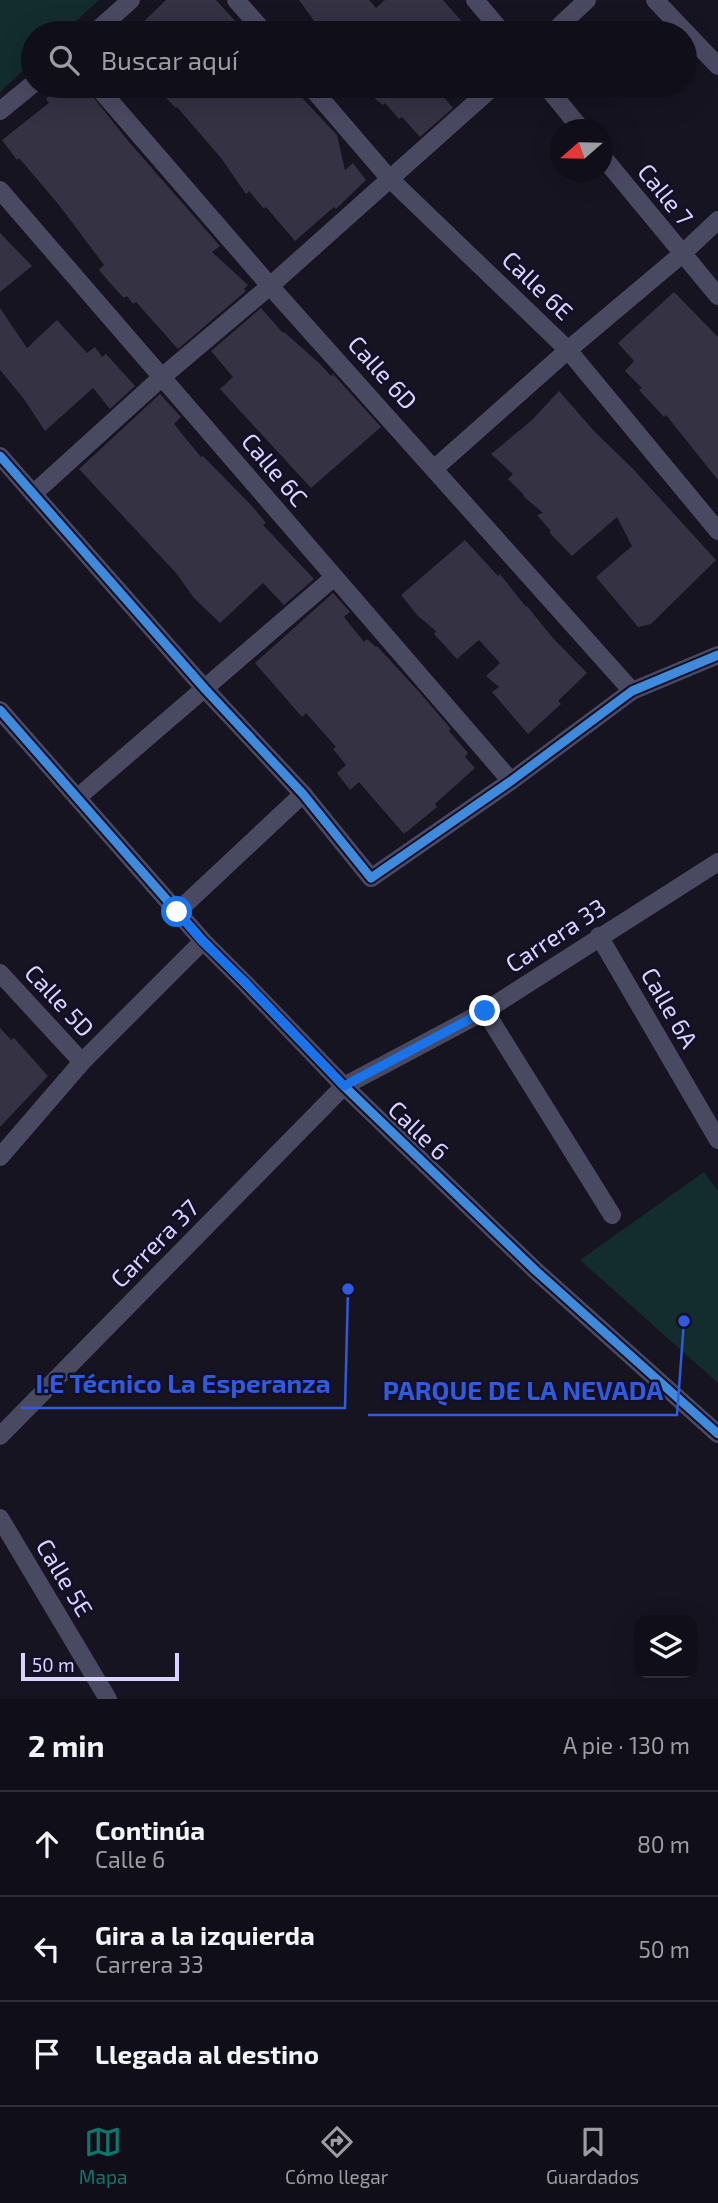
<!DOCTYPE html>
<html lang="es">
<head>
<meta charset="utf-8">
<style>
	:root { --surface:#100f19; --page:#1e1d26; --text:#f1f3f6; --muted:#9c9ca2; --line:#302f38; --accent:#0f766e }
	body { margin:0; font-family:"Exo 2",sans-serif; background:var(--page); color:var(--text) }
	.controls { position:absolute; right:21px; bottom:21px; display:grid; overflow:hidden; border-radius:14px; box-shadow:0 7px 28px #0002 }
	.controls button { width:63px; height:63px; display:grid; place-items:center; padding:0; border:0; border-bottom:2px solid var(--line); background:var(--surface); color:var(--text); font:35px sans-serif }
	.compass { position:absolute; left:550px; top:119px; width:63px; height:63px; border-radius:50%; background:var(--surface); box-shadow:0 7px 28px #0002; rotate:250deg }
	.scale { position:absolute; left:21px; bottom:18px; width:158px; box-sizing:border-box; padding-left:7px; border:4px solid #d9d4ff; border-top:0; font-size:19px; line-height:24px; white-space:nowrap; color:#d9d4ff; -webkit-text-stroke:5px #130f26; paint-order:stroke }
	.stop { position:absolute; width:21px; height:21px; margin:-16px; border:5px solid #1a73e8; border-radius:50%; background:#fff }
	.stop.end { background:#1a73e8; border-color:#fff; box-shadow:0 2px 7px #0008 }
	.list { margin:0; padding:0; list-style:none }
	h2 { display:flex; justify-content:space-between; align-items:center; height:91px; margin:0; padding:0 28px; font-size:30px }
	h2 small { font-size:23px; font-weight:400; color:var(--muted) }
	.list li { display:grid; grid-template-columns:46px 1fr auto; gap:21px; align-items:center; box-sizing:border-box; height:105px; padding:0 28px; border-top:2px solid var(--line) }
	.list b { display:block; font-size:26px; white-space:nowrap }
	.list p { margin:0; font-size:23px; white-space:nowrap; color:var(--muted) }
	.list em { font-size:23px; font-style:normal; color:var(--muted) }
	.icon { flex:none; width:38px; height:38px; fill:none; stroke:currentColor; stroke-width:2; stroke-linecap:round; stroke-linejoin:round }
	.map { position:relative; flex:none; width:718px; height:1699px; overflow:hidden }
	.search { position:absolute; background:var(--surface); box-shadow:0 7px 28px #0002; left:21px; right:21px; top:21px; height:77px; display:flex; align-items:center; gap:18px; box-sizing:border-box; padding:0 24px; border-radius:38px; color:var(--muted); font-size:26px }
	.sheet { height:406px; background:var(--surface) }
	nav { display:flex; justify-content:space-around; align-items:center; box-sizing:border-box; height:98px; border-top:2px solid var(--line); background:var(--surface); font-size:19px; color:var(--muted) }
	nav a { display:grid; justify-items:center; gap:4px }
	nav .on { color:var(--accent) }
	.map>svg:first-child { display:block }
	.green { fill:#132c2d }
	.building { fill:#343243 }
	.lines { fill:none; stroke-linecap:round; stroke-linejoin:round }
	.street { stroke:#4a4962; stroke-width:18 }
	.cycleway-casing { stroke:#130f26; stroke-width:13 }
	.cycleway { stroke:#408adc; stroke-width:9 }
	.route { stroke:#1a73e8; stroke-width:9 }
	.labels { text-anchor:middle; stroke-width:5; stroke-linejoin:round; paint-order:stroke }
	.street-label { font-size:24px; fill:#d9d4ff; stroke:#130f26 }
	.leader { fill:none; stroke:#305bdc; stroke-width:2.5 }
	.callout-dot { fill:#305bdc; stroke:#130f26; stroke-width:2.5 }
	.callout-label { font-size:26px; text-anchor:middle; font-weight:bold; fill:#305bdc; stroke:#130f26; stroke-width:5; stroke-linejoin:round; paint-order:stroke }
</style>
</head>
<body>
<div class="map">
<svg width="718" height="1699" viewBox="0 0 718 1699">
	<rect width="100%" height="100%" fill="#161421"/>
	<g class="green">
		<polygon points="0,0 99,0 63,33 33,33 33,61 0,92"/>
		<polygon points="704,1172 718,1191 718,1383 580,1260"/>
	</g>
	<g class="building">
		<polygon points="166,0 216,0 246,33 132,33"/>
		<polygon points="299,0 369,0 376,8 385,0 443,0 464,24 455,33 323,33"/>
		<polygon points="60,86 84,86 86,88 129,142 220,246 212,252 248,285 244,289 246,291 178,349 136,302 133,304 127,296 124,298 110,283 99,270 104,265 59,205 19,158 17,160 2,140 49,103 46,99"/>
		<polygon points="154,86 291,86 337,135 345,170 353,163 366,180 336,209 334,207 295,241 266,207 264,209 249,191 246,194 221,158 177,107 176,108"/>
		<polygon points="359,86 434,86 453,108 420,137 402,117 399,119 385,103 383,105"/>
		<polygon points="0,233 32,266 0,292"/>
		<polygon points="674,292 718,337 718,480 666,415 664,417 639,390 642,388 625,371 634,361 618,343"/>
		<polygon points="0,308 27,348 57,320 87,353 95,347 102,357 106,354 135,386 110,409 93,388 45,431 24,399 0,370"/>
		<polygon points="261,308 283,333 284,332 319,363 331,376 333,374 381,427 311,488 220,389 233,377 211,351"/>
		<polygon points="559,391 594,431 634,470 716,560 651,624 638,627 596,577 632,546 617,517 572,556 549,532 551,531 537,515 543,513 523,496 524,495 508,479 513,474 491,454 532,420"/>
		<polygon points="160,394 181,417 174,424 201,457 203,456 251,505 266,523 263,525 314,579 284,605 263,583 220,623 194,598 176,573 79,469"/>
		<polygon points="465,540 498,576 500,574 526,607 527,606 552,637 587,673 558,701 561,704 528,734 492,692 499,687 486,676 500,663 479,640 457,659 434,634 436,631 418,616 401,595"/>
		<polygon points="333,593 350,612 344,617 364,642 367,639 376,647 377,646 421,694 451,729 449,731 468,753 465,757 475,768 435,804 437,807 404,834 359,782 350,790 337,773 346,765 333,749 336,747 306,713 302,717 255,663"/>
		<polygon points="0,1028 11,1040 14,1038 48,1076 0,1127"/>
	</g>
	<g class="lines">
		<g class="street">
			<polyline points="236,0 265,33"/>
			<polyline points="475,0 503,33"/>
			<polyline points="655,0 718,66"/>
			<polyline points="94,33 131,0"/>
			<polyline points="552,33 587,0"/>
			<polyline points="97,86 270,286 632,691"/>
			<polyline points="310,86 389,178 568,350 718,531"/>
			<polyline points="546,86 582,130"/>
			<polyline points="0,111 33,84"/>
			<polyline points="602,156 718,296"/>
			<polyline points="0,190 511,781"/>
			<polyline points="0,456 205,689 303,794 371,878 511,781 632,691 718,655"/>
			<polyline points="435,468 568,350 682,254 718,220"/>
			<polyline points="33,494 162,377 270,286 494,86"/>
			<polyline points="0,710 203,941 245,983 344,1086 536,1271 718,1434"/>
			<polyline points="77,798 333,578"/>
			<polyline points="177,912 303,794"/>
			<polyline points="599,936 718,1140"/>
			<polyline points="0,973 82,1062"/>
			<polyline points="485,1011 612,1215"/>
			<polyline points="0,1157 82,1062 203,941"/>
			<polyline points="0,1436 344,1086 485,1011 718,862"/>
			<polyline points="0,1518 108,1699"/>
		</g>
		<g class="cycleway-casing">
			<g id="cycleway">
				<polyline points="0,456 205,689 303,794 371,878 511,781 632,691 718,655"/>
				<polyline points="0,710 203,941 245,983 344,1086 536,1271 718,1434"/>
			</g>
		</g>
		<use href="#cycleway" class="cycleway"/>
	</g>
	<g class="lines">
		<polyline class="route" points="177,912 202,941 246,983 344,1086 485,1011"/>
	</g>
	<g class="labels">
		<g class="street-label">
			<text transform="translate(665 195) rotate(51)" y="8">Calle 7</text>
			<text transform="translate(537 286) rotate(44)" y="8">Calle 6E</text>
			<text transform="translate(382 373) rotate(48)" y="8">Calle 6D</text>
			<text transform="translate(274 470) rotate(50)" y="8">Calle 6C</text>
			<text transform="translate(556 936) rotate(-33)" y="8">Carrera 33</text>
			<text transform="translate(59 1001) rotate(47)" y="8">Calle 5D</text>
			<text transform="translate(669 1008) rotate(60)" y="8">Calle 6A</text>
			<text transform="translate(418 1131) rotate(44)" y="8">Calle 6</text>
			<text transform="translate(155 1244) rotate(-45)" y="8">Carrera 37</text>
			<text transform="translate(64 1578) rotate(59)" y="8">Calle 5E</text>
		</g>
	</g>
	<path class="leader" d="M348 1289L345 1408H21M684 1321L677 1415H368"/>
	<g class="callout-dot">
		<circle cx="348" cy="1289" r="7"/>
		<circle cx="684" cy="1321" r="7"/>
	</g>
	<g class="callout-label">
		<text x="183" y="1393">I.E Técnico La Esperanza</text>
		<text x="523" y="1400">PARQUE DE LA NEVADA</text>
	</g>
</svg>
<div class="controls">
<button><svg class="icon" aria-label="layers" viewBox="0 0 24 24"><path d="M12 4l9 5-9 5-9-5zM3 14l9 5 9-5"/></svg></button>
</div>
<svg class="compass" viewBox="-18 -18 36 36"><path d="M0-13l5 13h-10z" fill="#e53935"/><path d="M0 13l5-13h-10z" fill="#9c9ca2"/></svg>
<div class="scale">50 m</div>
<div class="stop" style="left:177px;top:912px"></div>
<div class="stop end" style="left:485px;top:1011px"></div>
<div class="search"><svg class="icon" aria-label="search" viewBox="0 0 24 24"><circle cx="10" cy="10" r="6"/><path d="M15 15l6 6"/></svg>Buscar aquí</div>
</div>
<section class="sheet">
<h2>2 min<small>A pie · 130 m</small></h2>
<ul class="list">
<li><svg class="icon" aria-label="ahead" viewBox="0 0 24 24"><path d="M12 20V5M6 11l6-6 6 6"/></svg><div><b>Continúa</b><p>Calle 6</p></div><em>80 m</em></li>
<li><svg class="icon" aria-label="left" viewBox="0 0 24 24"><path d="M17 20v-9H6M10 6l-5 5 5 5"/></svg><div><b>Gira a la izquierda</b><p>Carrera 33</p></div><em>50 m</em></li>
<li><svg class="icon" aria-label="arrive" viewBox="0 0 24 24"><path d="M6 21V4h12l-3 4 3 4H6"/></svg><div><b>Llegada al destino</b></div></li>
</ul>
</section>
<nav>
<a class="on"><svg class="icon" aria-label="map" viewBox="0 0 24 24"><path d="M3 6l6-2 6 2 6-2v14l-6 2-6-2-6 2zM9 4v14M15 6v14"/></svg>Mapa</a>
<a><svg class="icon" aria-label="directions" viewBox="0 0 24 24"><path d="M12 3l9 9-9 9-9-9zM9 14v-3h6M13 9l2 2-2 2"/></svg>Cómo llegar</a>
<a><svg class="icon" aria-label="saved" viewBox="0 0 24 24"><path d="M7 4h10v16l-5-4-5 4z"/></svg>Guardados</a>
</nav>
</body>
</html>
